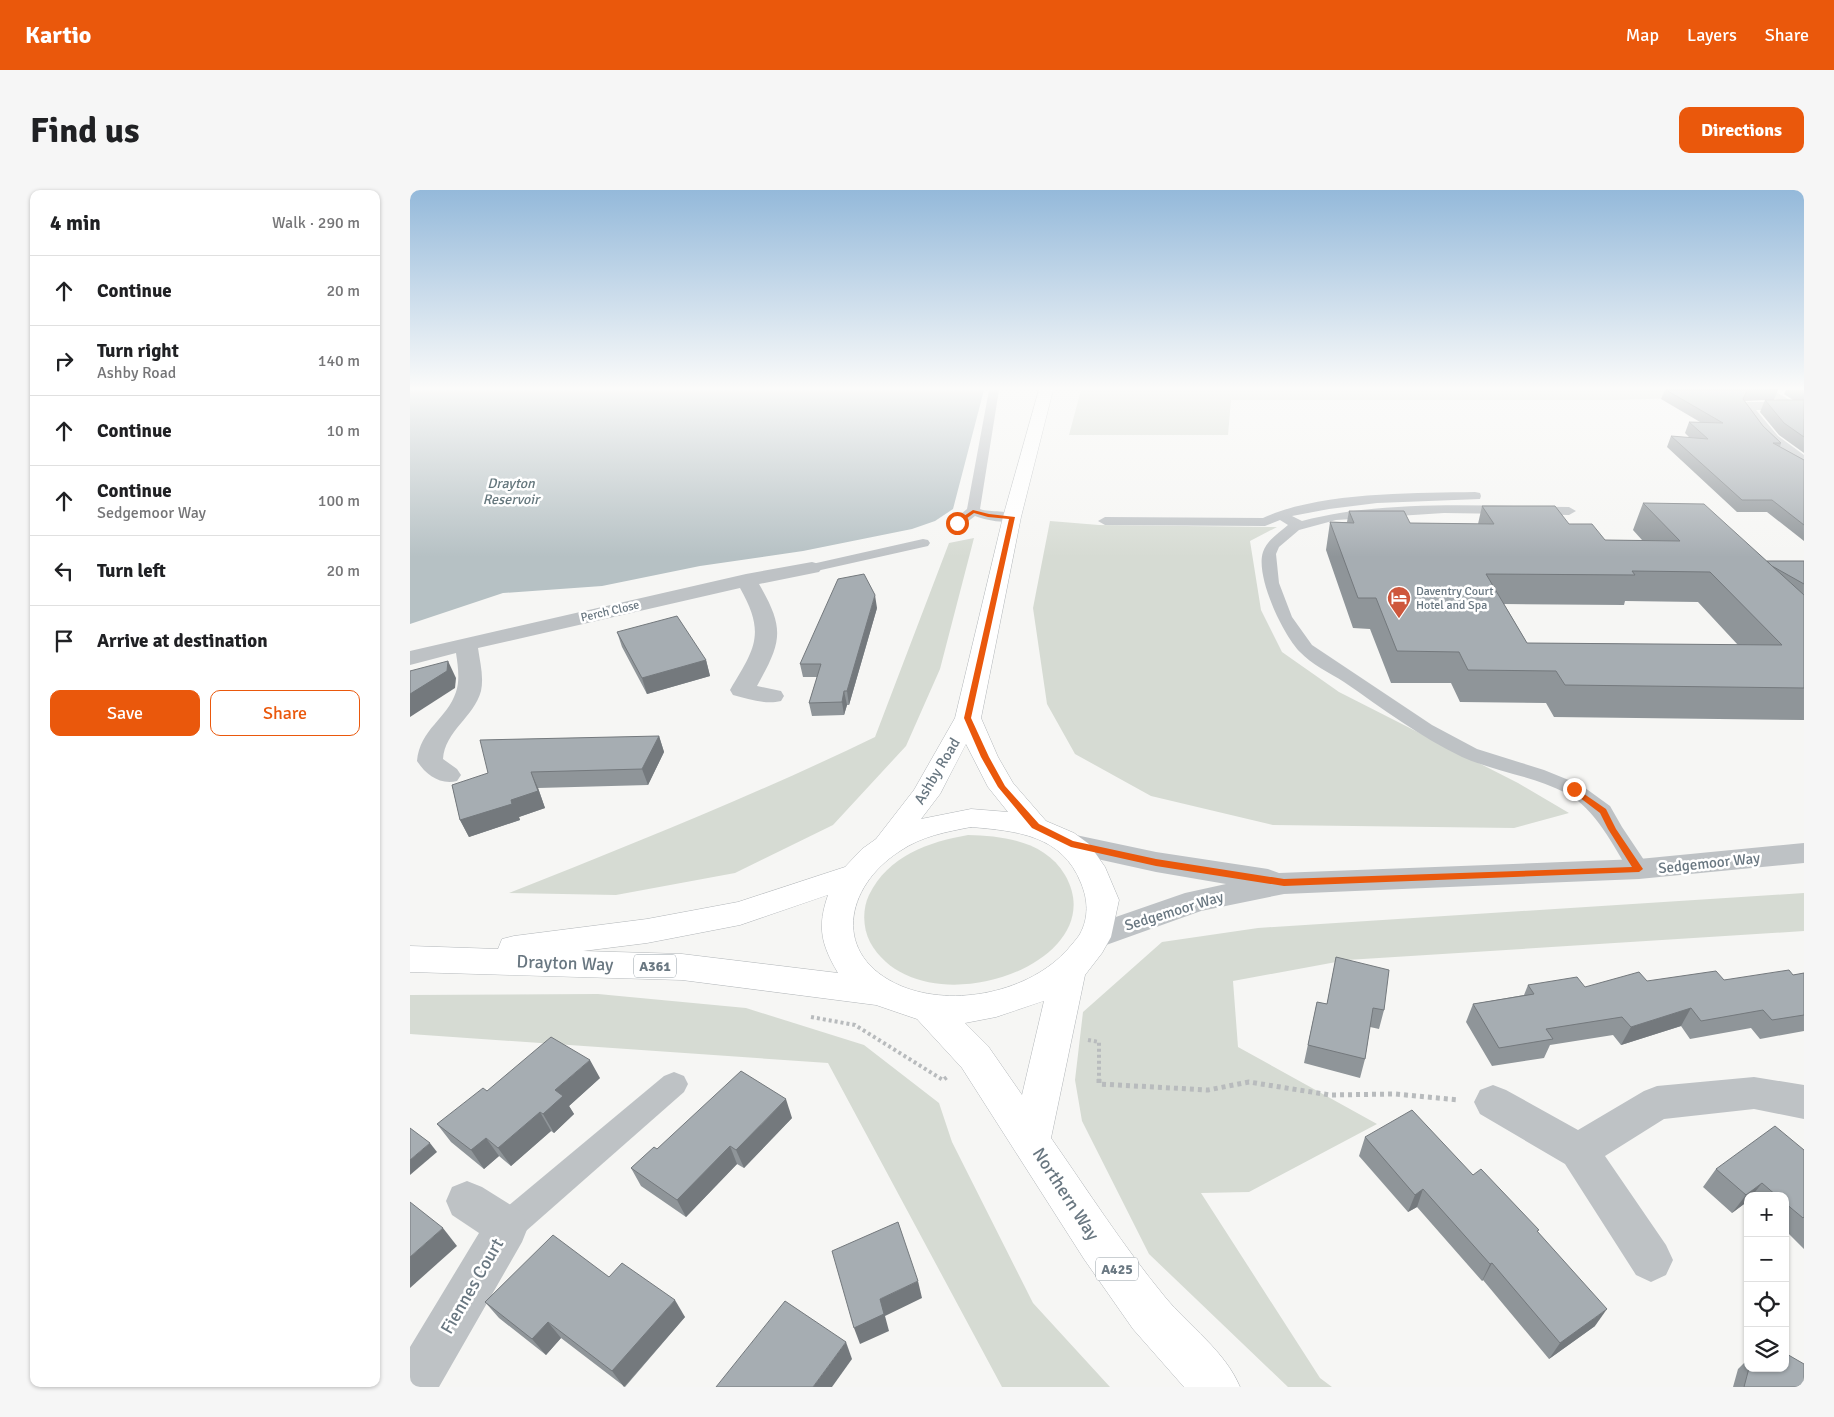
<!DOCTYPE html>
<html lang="en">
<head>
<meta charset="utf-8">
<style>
	:root { --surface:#fff; --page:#f6f6f6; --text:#202124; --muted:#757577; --line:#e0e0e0; --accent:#ea580c }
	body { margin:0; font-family:Signika,sans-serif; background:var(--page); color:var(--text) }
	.controls { position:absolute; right:15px; bottom:15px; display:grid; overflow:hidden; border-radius:10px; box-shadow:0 1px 4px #0004 }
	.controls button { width:45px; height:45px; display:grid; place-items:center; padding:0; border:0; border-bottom:1px solid var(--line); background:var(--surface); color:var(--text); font:25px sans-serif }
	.stop { position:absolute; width:15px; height:15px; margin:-11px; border:4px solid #ea580c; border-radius:50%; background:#fff }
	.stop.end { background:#ea580c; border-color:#fff; box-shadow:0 1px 5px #0008 }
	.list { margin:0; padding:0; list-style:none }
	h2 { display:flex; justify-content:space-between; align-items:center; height:65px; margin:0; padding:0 20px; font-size:21px }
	h2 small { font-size:16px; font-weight:400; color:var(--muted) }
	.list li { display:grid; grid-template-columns:32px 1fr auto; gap:15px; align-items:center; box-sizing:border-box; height:70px; padding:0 20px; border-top:1px solid var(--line) }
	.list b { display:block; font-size:19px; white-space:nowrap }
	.list p { margin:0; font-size:16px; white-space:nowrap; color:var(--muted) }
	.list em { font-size:16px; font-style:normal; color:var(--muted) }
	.actions { display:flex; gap:10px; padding:15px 20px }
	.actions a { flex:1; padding:11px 0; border:1px solid var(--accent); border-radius:10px; text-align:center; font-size:18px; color:var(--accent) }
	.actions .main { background:var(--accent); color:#fff }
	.icon { flex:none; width:28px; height:28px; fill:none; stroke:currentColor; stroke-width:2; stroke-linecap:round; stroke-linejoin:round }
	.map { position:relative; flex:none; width:1394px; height:1197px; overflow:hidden; border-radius:10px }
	header { display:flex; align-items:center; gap:30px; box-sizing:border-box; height:70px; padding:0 25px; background:var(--accent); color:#fff }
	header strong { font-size:24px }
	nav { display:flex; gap:28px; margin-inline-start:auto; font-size:18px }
	.intro { display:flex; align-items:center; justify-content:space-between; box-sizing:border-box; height:120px; padding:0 30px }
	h1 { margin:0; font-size:35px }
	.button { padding:12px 22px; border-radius:10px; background:var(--accent); color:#fff; font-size:18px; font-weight:700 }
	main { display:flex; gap:30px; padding:0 30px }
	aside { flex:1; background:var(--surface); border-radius:10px; box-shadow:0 1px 4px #0004 }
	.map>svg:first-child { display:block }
	.green { fill:#d6dbd3 }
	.water { fill:#b6c1c4 }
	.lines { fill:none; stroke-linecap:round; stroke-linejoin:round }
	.primary-casing { stroke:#b2b6b9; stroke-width:1 }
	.path-far1 { stroke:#b8bbbd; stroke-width:4; stroke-dasharray:3 3; stroke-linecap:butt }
	.path { stroke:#b8bbbd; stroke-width:5; stroke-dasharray:4 4; stroke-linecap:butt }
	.service { fill:#bec2c5; fill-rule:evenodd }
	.minor { fill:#bec2c5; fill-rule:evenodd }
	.primary { fill:#fff; fill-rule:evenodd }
	.wall { fill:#8f9599; fill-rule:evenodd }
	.shaded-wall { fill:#74797d }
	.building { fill:#a6adb2; stroke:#74797d; fill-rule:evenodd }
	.route { fill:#ea580c }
	.labels { text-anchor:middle; stroke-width:5; stroke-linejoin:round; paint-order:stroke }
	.far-poi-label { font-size:12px; fill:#697781; stroke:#fff; text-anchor:start }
	.far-street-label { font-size:12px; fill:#697781; stroke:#fff }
	.far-water-label { font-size:14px; font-style:italic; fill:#65777d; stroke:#fff }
	.shield { fill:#fff; stroke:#96a0a7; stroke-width:1 }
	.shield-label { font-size:14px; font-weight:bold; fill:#697781 }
	.street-label { font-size:15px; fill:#697781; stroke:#fff }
	.near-street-label { font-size:18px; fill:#697781; stroke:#fff }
</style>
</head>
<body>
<header>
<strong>Kartio</strong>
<nav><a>Map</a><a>Layers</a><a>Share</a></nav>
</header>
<div class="intro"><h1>Find us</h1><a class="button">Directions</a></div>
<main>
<aside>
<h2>4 min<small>Walk · 290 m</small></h2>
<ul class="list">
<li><svg class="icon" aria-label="ahead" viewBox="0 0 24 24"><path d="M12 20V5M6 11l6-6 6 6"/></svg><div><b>Continue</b></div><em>20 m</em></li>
<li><svg class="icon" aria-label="right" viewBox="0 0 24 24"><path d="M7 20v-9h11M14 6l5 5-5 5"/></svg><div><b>Turn right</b><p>Ashby Road</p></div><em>140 m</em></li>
<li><svg class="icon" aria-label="ahead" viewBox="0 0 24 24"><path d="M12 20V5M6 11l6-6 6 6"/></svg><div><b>Continue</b></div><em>10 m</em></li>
<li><svg class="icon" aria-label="ahead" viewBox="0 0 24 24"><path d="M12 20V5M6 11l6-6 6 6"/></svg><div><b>Continue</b><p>Sedgemoor Way</p></div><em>100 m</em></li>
<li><svg class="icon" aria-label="left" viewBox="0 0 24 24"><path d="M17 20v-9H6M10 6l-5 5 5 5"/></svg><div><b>Turn left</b></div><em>20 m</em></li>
<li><svg class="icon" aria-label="arrive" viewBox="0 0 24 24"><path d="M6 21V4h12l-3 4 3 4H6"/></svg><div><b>Arrive at destination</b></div></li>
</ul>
<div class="actions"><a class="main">Save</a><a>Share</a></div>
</aside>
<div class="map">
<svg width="1394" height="1197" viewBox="0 0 1394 1197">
	<rect width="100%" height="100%" fill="#f6f6f4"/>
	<g class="green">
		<polygon points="671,200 1346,200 1358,205 1207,210 821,210 818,245 659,245"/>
		<polygon points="640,331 689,335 867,337 840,351 851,420 872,462 929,502 1108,593 1159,623 1104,638 863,635 741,606 665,564 637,514 623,418"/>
		<path d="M564,348L530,479L496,556L423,635L325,683L206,705L99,703C223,654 345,605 465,547L539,353Z"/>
		<path d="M558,645C594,646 635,651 655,685C707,775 509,842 460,752C453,738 452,720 459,705C478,666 518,652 558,645Z"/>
		<polygon points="1394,703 1394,741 937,770 823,791 828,857 967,934 839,1002 791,1003 910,1188 922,1197 878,1197 739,1064 672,931 665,890 673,822 752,752 848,738"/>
		<polygon points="188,804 336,818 454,855 529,913 542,952 623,1113 700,1197 592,1197 418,873 0,844 0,805"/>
	</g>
	<polygon class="water" points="0,200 574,200 543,319 525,331 502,339 393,361 290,376 192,396 93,403 0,434"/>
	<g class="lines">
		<g class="primary-casing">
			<path id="primary" d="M629,200H643L611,327L571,528L588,567L603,593L636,631L664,643L679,654L695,677L709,710L701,747L692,763L675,785L641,948C678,1001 713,1056 755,1107C779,1136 815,1161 830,1197H774L723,1139L674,1069L552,878L507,829L466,815L272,790L0,782V756L88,759L92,749L104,746L237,729L328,712L435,677L452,659L466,649L504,600L545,528L593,327ZM556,554L578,597L598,622L561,619L511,629L530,604ZM561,637C607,641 652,645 671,693C678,710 679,727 670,744C667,749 662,754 658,759C620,802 544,818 491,796C421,766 434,697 490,661C512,646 536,642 561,637ZM418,705C407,737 411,754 428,783L272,764L173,761L237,753L330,735ZM634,811L612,905L578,856L555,833L586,827Z"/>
		</g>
		<g class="path-far1">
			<polyline points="401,827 445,835 533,890 537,887"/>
			<polyline points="678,850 689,852 689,891"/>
		</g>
		<polyline class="path" points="689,889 689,894 798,900 839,892 920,905 985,904 1049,910"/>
		<g class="service">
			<path d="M579,200H589L570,319C581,323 601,319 609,327C600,336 576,330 565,326L552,336H542L540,333L557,319Z"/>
			<polygon points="1351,200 1363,200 1386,214 1381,217 1377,216"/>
			<path d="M1065,302L1070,303L1071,306L1070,309L967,313L919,319L882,326L892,331C977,309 1071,316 1159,317L1166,321L1159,325L1034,323L926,330L889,340L869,357L866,364L869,393L882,427L902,455L1022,535L1067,559L1134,580L1171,595L1200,616L1212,637L1240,679L1237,684L1229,687L1221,684C1203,656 1186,619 1156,603C1123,586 1086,582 1052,567C1010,547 972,518 934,492C920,483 901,474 890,462C873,445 845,386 853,362C857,350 869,343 878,335L870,330L855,336L695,335L688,331L695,327L853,328C909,302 1003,303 1065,302Z"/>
			<polygon points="513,349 518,350 520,353 518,356 402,382 397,381 395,378 397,375 402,374"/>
			<polygon points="264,882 274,886 278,894 274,902 108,1048 97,1052 86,1048 82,1037 86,1026 254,886"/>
		</g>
		<g class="minor">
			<path d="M1338,212H1394V220H1346L1368,246L1394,265V277C1367,270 1346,242 1331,220L1333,213Z"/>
			<path d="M402,372L409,374L412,378L409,382L349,394C375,439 372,451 347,496L371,501L374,506L371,511C356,515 338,509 323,505L320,500C345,458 356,444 330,398L68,458C70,472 74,487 71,501C64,527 35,541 33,569L47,579L51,585L47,591C30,595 16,585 7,571C10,539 37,529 46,502C50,490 48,476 46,463L0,475V461L336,384Z"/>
			<polygon points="661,644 746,662 858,679 869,683 1229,669 1394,653 1394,673 1229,689 874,704 791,721 685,759 674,756 669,747 674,738 775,703 816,694 746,682 651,661 646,654 651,647"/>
			<polygon points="1344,887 1394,895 1394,929 1344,919 1254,929 1195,966 1256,1055 1263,1070 1256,1085 1241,1092 1226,1085 1155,974 1070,924 1064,912 1070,900 1083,895 1096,900 1168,940 1234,901 1247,896"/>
			<polygon points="57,991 72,997 112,1022 118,1037 112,1052 29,1197 0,1197 0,1157 69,1043 42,1025 36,1011 42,997"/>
		</g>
		<use href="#primary" class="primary"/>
	</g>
	<g class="wall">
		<polygon points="1255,200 1368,200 1364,210 1383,210 1374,204 1376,200 1394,200 1394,263 1369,245 1350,222 1355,210 1335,211 1353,236 1371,253 1370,257 1394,270 1394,351 1357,322 1327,322 1257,257 1261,246 1280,248 1275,243 1279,232 1290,232 1251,209"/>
		<path d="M1233,313L1357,371L1394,372V530L1144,527L1136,513L1050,512L1041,493H981L960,439L943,438L916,360L920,332H937L939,321L1000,333L1068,334L1072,316L1159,334L1195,350H1232L1223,340ZM1215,411L1288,412L1328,455L1117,453L1094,414L1214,415Z"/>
		<polygon points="467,418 439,515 437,515 434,525 402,526 399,513 407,487 393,487 390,474"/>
		<polygon points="207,442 296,470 300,486 237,504 212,457"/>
		<polygon points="249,546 254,562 238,595 128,598 135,618 109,627 110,630 59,647 50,630 42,595"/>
		<polygon points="926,767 974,820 969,839 960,837 955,869 950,888 894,873 907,812 917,814"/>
		<polygon points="1394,783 1394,841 1350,849 1341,838 1280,849 1271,836 1211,855 1203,845 1140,855 1134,868 1082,876 1056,832 1063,814 1114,805 1118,795 1175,797 1237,791 1314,790 1383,785"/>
		<polygon points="190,888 159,916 164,924 144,943 141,941 101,976 89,966 74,979 41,952 27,934 77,901"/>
		<polygon points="382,928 334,978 327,974 276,1027 231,996 221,978 247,959"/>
		<polygon points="955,947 1063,985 1128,1042 1185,1136 1139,1169 1073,1090 1072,1091 1007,1017 998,1022 949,966"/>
		<polygon points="1394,960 1394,1059 1379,1044 1377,1046 1375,1044 1375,1006 1338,1006 1338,1011 1322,1023 1293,997 1306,979"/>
		<polygon points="199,1087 275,1127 215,1197 151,1148 136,1165 89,1128 75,1112"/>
		<polygon points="1338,1169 1338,1178 1375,1178 1394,1197 1323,1197 1328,1179"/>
	</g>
	<g class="shaded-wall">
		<polygon points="465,405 467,418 439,515 437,501"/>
		<polygon points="296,470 300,486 237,504 232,488"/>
		<polygon points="38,471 46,488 45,498 0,527 0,504"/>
		<polygon points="434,501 437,515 434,525 432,512"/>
		<polygon points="249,546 254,562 238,595 232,579"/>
		<polygon points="121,582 128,598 135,618 109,627 110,630 59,647 50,630 101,610"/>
		<polygon points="1281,818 1271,836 1211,855 1221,837"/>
		<polygon points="180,870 190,888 159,916 164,924 144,943 133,924 145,900"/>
		<polygon points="376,909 382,928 334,978 326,960"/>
		<polygon points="130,922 141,941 101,976 88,958"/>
		<polygon points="76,948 89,966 74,979 61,960"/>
		<polygon points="20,953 27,962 0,985 0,970"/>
		<polygon points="320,956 327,974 276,1027 267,1010"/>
		<polygon points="1352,993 1342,1006 1338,1006 1338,1011 1322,1023 1336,1005"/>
		<polygon points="1013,999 1007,1017 998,1022 1005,1005"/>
		<polygon points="33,1038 47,1056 0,1098 0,1067"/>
		<polygon points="1082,1073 1073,1090 1072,1091 1080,1074"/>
		<polygon points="508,1091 512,1108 475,1126 479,1141 450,1154 444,1138 470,1109"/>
		<polygon points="265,1110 275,1127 214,1197 202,1181"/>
		<polygon points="1197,1119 1185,1136 1139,1169 1150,1153"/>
		<polygon points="138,1132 151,1148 136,1165 122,1149"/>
		<polygon points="436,1152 442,1169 422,1197 403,1197"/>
	</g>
	<g class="building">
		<polygon points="1256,200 1368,200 1337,201 1333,209 1353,236 1371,253 1363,253 1394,270 1394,335 1362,310 1332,310 1261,246 1298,249 1279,232 1313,233"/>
		<polygon points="1355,210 1394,210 1394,247 1374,233"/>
		<path d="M1233,313L1294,314L1394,405V498L1155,495L1146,481L1058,480L1049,462L987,461L966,408H948L920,332L944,333L939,321H994L1000,333L1084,334L1072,316H1145L1159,334H1182L1195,350L1270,351ZM1222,381L1300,382L1372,455L1117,453L1076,384L1225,385Z"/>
		<polygon points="1357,371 1394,371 1394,394 1362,376"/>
		<polygon points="454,384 465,405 437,501 434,501 432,512 399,513 411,474 390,474 428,389"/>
		<polygon points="267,426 296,470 232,488 207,442"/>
		<polygon points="38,471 37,481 0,504 0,481"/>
		<polygon points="249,546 232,579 121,582 128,601 101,610 102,614 50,630 42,595 78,583 70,550"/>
		<polygon points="926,767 979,780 974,820 963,818 955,869 898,855 907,812 917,814"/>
		<polygon points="1379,780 1383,785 1394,783 1394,825 1362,830 1353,820 1291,831 1281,818 1221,837 1212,827 1136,839 1143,849 1089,858 1063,814 1124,804 1118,795 1167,787 1175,797 1229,782 1237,791 1306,781 1314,790"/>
		<polygon points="141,847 180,870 145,900 153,906 133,924 130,922 88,958 76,948 61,960 27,934 73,898 77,901"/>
		<polygon points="331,881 376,909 326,960 320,956 267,1010 221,978 244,957 247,959"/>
		<polygon points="1002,920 1063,985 1071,979 1129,1040 1127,1041 1197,1119 1150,1153 1082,1073 1080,1074 1013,999 1005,1005 955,947"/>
		<polygon points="1365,936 1394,960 1394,1027 1393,1028 1375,1013 1375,1006 1367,1006 1352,993 1336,1005 1306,979"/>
		<polygon points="0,938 20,953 0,970"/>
		<polygon points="0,1012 33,1038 0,1067"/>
		<polygon points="488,1032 508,1091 470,1109 474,1124 444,1138 422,1061"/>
		<polygon points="143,1045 199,1087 212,1073 265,1110 202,1181 138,1132 122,1149 75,1112"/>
		<polygon points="375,1111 436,1152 403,1197 306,1197"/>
		<polygon points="1375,1163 1394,1174 1394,1197 1334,1197 1339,1178 1375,1178"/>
	</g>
	<linearGradient id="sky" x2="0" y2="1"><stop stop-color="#94b9da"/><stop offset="0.54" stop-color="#fbfbfa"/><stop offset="1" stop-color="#fbfbfa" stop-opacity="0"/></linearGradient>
	<rect width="1394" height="367" fill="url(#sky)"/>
	<polygon class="route" points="563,320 579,324 605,327 561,528 579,567 595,596 629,634 663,651 746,669 874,689 1222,677 1198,639 1190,623 1161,601 1160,599 1164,597 1196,619 1206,639 1233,679 1229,682 874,696 746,676 661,657 622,638 588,597 571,567 554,528 599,329 578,327 564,323 549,334 545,334 545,332"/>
	<defs>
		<g id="hotel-pin" transform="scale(1.25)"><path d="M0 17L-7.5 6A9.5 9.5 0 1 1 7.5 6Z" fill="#ce573c" stroke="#fff"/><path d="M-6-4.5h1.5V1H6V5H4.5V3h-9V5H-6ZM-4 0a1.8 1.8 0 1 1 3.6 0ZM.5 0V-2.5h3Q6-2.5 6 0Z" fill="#fff"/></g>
	</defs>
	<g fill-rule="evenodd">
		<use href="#hotel-pin" x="989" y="408"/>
	</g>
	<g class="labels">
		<g class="far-poi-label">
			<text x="1006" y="405">Daventry Court<tspan x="1006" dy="14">Hotel and Spa</tspan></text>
		</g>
		<g class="far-street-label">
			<text transform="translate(200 421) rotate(-13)" y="4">Perch Close</text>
		</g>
		<g class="far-water-label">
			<text x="101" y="298">Drayton<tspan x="101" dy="16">Reservoir</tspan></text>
		</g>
		<g class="shield">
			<rect x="224" y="764.5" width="42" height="23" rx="4"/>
			<rect x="686" y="1067.5" width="42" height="23" rx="4"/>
		</g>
		<g class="shield-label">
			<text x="245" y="781">A361</text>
			<text x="707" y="1084">A425</text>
		</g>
		<g class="street-label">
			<text transform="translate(527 581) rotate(-59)" y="5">Ashby Road</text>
			<text transform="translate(1299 673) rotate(-6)" y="5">Sedgemoor Way</text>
			<text transform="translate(764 721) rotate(-17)" y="5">Sedgemoor Way</text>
		</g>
		<g class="near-street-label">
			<text transform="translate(155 773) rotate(2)" y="6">Drayton Way</text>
			<text transform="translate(656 1004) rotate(57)" y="6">Northern Way</text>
			<text transform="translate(62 1096) rotate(-60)" y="6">Fiennes Court</text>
		</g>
	</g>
</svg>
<div class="controls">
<button>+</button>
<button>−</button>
<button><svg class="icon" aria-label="locate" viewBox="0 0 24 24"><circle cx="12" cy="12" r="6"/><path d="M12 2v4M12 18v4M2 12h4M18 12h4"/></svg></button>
<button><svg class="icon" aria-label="layers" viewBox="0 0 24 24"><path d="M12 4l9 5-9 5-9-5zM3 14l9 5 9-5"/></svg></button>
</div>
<div class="stop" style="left:547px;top:333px"></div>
<div class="stop end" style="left:1164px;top:599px"></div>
</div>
</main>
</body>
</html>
